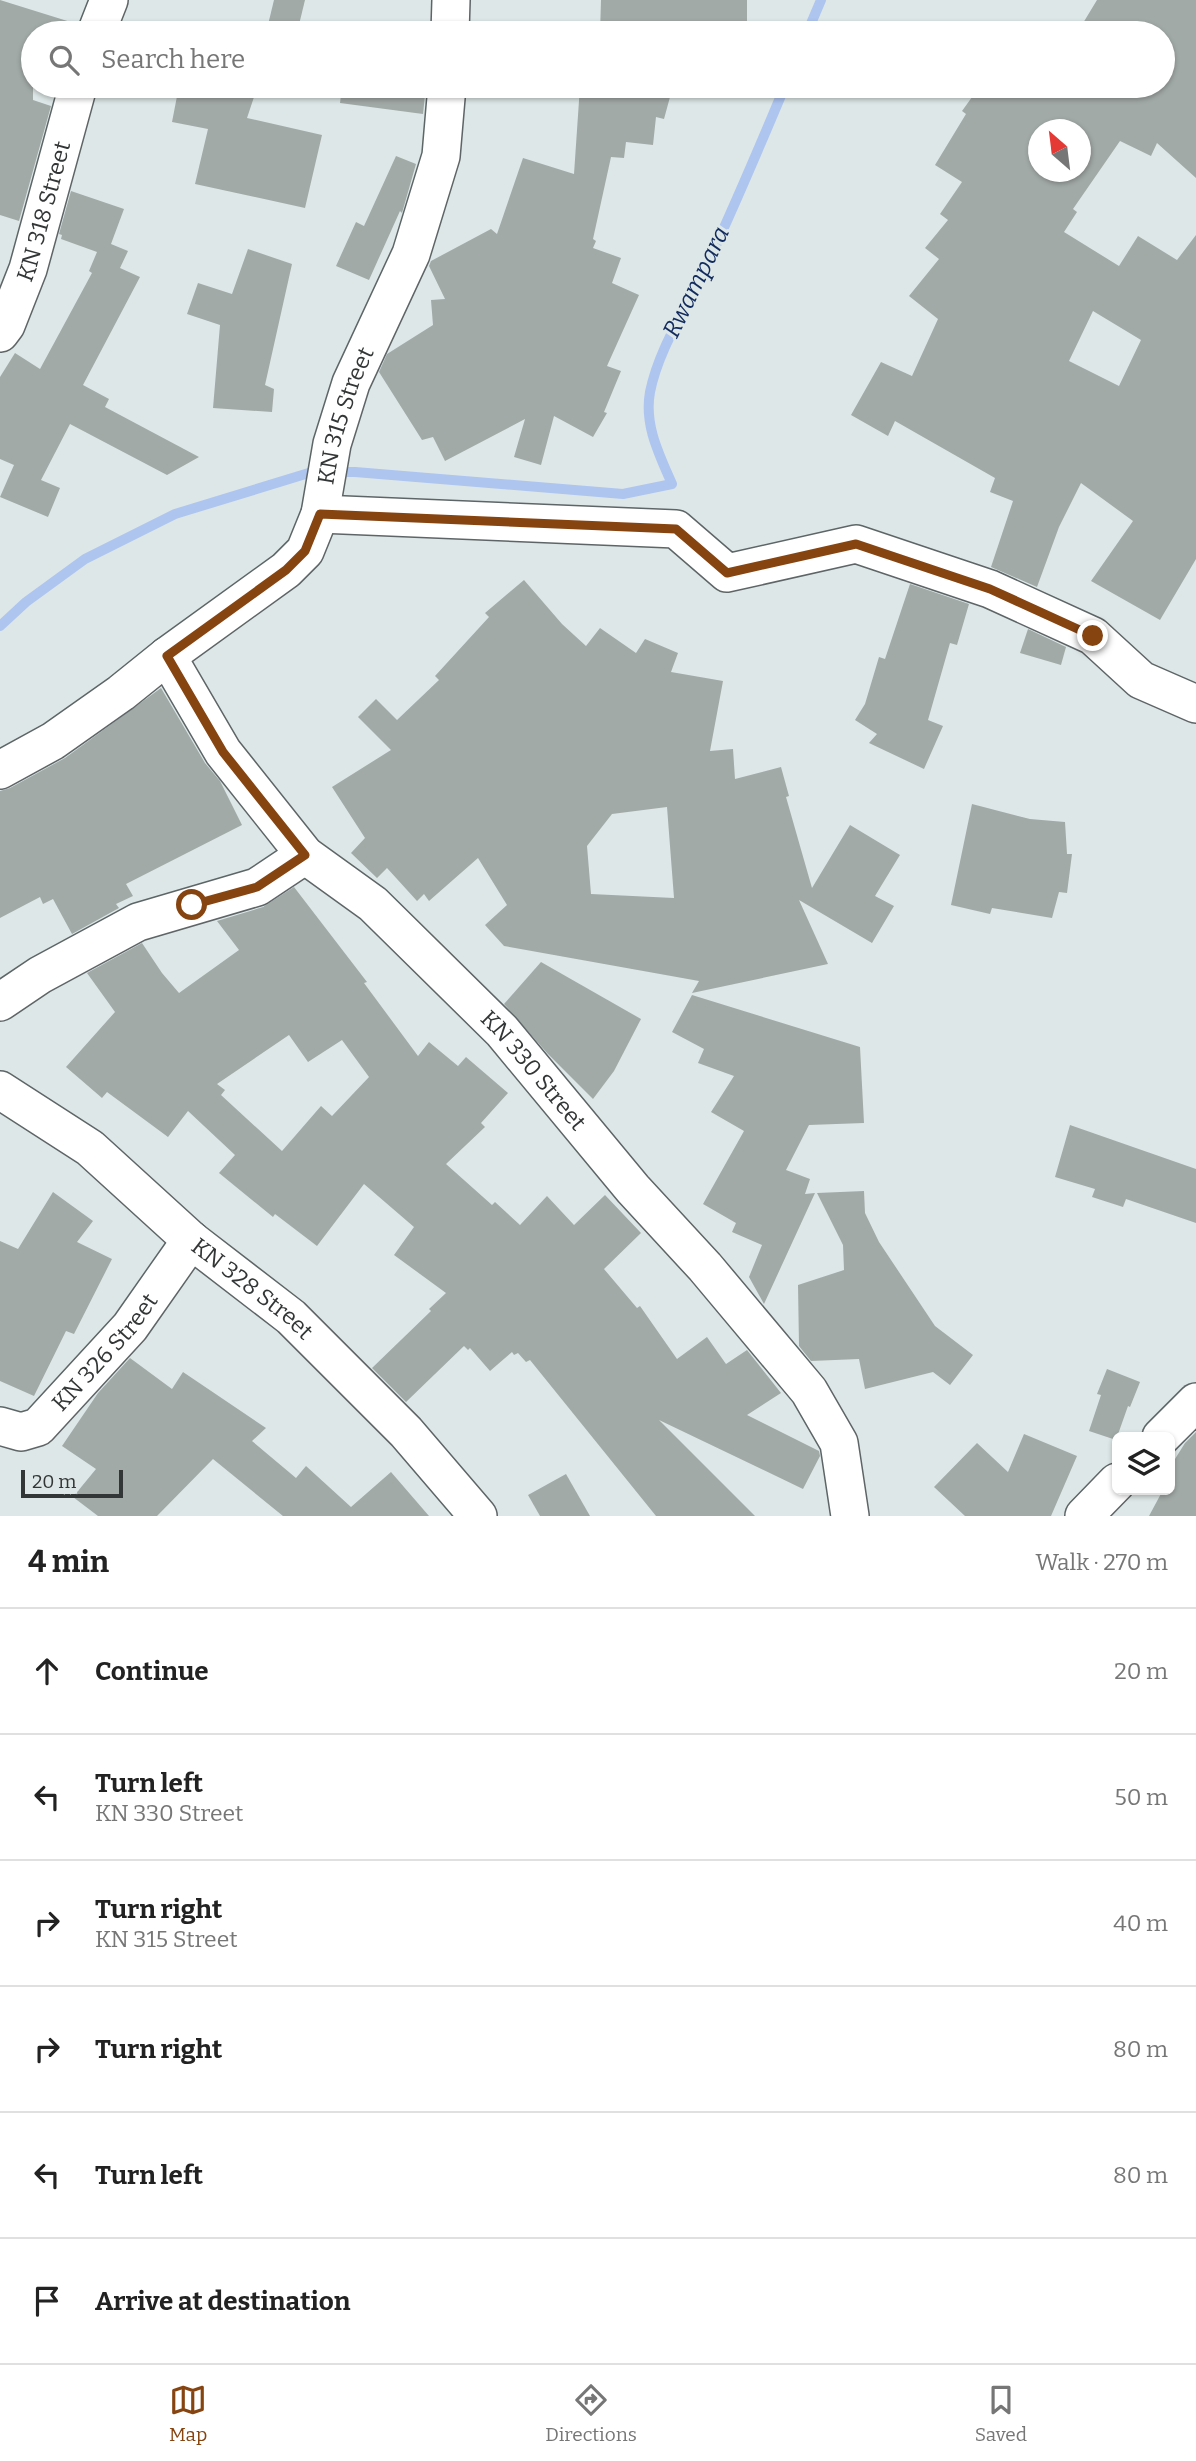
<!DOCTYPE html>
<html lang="en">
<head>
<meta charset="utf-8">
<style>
	:root { --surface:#fff; --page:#f2f2f2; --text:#222; --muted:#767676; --line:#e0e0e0; --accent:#864411 }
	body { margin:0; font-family:Bitter,serif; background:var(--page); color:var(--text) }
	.controls { position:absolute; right:21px; bottom:21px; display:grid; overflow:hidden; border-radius:10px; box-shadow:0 2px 5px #0004 }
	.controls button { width:63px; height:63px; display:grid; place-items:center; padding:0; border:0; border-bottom:2px solid var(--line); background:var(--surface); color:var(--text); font:35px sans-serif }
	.compass { position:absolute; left:1028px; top:119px; width:63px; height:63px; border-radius:50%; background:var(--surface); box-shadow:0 2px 5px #0004; rotate:332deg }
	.scale { position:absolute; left:21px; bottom:18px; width:102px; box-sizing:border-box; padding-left:7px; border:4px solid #333636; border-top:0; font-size:19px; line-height:24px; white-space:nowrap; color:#333636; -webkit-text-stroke:5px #dee7e7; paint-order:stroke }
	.stop { position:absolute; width:21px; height:21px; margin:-16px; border:5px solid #864411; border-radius:50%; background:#fff }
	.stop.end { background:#864411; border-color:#fff; box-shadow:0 2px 7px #0008 }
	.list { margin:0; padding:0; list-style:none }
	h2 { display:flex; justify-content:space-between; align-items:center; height:91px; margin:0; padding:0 28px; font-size:30px }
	h2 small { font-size:23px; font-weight:400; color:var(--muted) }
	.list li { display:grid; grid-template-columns:46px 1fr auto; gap:21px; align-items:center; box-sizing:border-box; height:126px; padding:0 28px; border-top:2px solid var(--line) }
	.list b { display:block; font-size:26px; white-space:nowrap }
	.list p { margin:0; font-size:23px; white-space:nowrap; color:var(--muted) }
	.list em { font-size:23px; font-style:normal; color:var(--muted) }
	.icon { flex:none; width:38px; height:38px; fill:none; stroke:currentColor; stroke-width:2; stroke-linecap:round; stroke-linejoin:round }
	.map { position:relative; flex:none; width:1196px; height:1516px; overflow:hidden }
	.search { position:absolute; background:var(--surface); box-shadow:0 2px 5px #0004; left:21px; right:21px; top:21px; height:77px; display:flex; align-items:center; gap:18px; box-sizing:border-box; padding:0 24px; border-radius:38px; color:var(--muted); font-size:26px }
	.sheet { height:847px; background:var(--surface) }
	nav { display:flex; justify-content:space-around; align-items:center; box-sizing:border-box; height:98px; border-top:2px solid var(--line); background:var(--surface); font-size:19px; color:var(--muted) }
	nav a { display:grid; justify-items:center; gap:4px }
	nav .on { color:var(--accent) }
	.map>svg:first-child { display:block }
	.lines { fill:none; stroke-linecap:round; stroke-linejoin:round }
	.stream { stroke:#aec5f0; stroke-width:10 }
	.building { fill:#a2aaa7; fill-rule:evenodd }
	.minor-casing { stroke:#5e6566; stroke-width:40 }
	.minor { stroke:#fff; stroke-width:37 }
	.route { stroke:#864411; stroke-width:9 }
	.labels { text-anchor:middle; stroke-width:6; stroke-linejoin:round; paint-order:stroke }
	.street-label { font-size:23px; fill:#333636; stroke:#dee7e7 }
	.water-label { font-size:24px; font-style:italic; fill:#122b5e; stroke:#dee7e7 }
</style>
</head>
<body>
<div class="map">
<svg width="1196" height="1516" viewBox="0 0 1196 1516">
	<rect width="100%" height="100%" fill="#dee7e7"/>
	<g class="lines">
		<g class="stream">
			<polyline points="807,33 821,0"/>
			<path d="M0,626L26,602L85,559L175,514L312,472H355L623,494L672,484C659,454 644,425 650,392C659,348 685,311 704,271C733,210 759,148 785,86"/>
		</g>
	</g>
	<g class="building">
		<polygon points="0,0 77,24 75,33 33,33 33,100 51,106 19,221 0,215"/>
		<polygon points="274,0 305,0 297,33 266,33"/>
		<polygon points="601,0 747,0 747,27 681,28 681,33 600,33"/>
		<path d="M1097,0H1196V178L1157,143L1151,156L1120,141L1073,209L1077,212L1064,232L1119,266L1138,236L1177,260L1196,235V559L1160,620L1091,581L1133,521L1081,483L1059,527L1037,587L991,567L1013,501L990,492L995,478L895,421L888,436L851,415L881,362L912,376L938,319L909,296L939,259L925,248L948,220L940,214L962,182L935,165L966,114L962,111L980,86H1163V33H1077ZM1039,130H1081V172H1039ZM1093,311L1141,340L1119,386L1069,361Z"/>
		<polygon points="179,86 253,86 251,92 255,94 247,118 322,135 305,208 195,184 208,129 172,122"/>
		<polygon points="342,86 426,86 423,114 340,103"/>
		<polygon points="580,86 673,86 664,119 656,117 653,145 626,142 624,158 611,157 593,239 596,241 593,248 621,258 612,283 639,295 607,366 621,371 604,412 607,413 593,437 554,416 541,465 514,457 525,419 445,461 433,437 422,440 379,372 387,354 433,325 431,300 445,299 429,266 431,261 491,229 497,234 523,158 574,174"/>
		<polygon points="396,156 416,164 402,213 400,211 369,280 336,266 356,222 364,226"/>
		<polygon points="71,191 124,209 111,244 128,251 120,268 140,277 83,385 109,399 105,407 199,457 167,475 70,424 41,480 60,488 48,517 0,497 14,465 0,459 0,377 15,353 40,369 92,273 89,271 97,252 61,239 62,235 59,234"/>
		<polygon points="248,249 292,264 265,385 274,389 272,412 213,408 220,325 187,314 198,283 232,294"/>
		<path d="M524,580L562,624L586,646L600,628L636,653L645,639L678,653L671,672L723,681L710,751L733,749L735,779L781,767L789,796L786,797L812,888L850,825L900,855L875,896L894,906L872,943L799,900L828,964L692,993L699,981L504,946L485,925L507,905L478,858L429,901L424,894L417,901L387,868L377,878L351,853L365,838L332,787L391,750L358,717L376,699L397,720L439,680L435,676L489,617L485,613ZM667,807L674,898L591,894L587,846L612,814Z"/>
		<polygon points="910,584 969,604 957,645 950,643 928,720 943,726 924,769 869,743 877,734 855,720 865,704 879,657 885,659"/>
		<polygon points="1028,629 1066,647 1061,665 1020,653"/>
		<polygon points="161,688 205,763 220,781 242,825 126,884 133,896 116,904 119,908 72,934 53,899 43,904 40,897 0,918 0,791 10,788 65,758"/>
		<polygon points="972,804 1030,819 1065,822 1067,854 1072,854 1067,893 1059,892 1052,918 992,908 990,914 951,905"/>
		<path d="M294,887L367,982L364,983L418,1056L429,1042L458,1066L466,1057L508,1093L481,1123L485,1127L446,1164L492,1205L495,1202L520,1225L547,1196L574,1225L605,1195L641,1233L604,1269L637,1308L640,1306L677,1359L707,1337L726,1364L747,1350L781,1393L747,1415L819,1451L820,1456L803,1489L659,1420L755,1516H656L530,1360L526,1362L518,1353L514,1355L512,1352L490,1371L470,1348L468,1350L464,1346L406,1402L372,1368L431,1311L429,1309L446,1293L394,1255L414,1227L364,1184L317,1246L275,1214L273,1217L219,1173L235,1155L188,1111L168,1137L107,1092L102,1098L66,1067L115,1012L87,973L142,943L162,973L179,993L239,950L217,921L263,907ZM289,1035L308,1062L342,1040L369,1077L332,1116L321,1106L282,1151L221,1095L225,1090L217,1084Z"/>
		<polygon points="541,962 641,1019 614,1071 593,1099 547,1053 504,1004"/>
		<polygon points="692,995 860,1047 864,1123 809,1125 786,1170 810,1179 805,1194 815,1193 764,1304 749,1277 762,1245 732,1232 736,1223 703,1204 744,1131 711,1112 734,1076 698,1063 704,1049 672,1032"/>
		<polygon points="1070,1125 1196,1169 1196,1223 1126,1199 1123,1207 1092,1197 1095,1189 1055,1177"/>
		<polygon points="864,1191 865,1213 879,1242 935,1326 973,1355 950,1385 933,1372 865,1389 859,1359 811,1361 799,1346 798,1285 844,1270 843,1245 817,1193"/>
		<polygon points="53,1192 93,1221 77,1242 112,1259 74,1334 66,1331 34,1396 0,1381 0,1241 18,1249"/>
		<polygon points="130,1358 172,1389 183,1372 266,1428 252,1441 296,1478 306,1466 351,1507 391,1472 429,1516 283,1516 213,1459 157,1516 98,1516 73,1497 96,1469 62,1446 98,1393"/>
		<polygon points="1107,1369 1140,1382 1130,1407 1128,1406 1116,1440 1089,1431 1101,1395 1097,1394"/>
		<polygon points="1196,1432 1196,1516 1149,1516 1163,1490 1170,1490 1170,1467 1185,1443"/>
		<polygon points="1024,1434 1077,1456 1051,1516 965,1516 934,1487 977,1443 1008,1472"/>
		<polygon points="566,1474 590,1516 540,1516 528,1495"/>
	</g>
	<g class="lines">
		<g class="minor-casing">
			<g id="minor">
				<polyline points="96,33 109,0"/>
				<polyline points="450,33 451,0"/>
				<path id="s1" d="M0,333L6,325L28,269L78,86"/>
				<polyline points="320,514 676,529 727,573 856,544 990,589 1093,636 1141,680 1196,704"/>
				<path id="s2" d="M167,656L223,752L305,855L373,904L502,1031L633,1189L705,1267L809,1391L839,1443L850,1516"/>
				<path id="s3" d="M0,770L53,741L121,693L167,656L286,570L305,551L320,514L332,444L351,383L411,254L441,156L447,86"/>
				<polyline points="0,1002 40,975 138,922 257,887 305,855"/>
				<path id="s4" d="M0,1090L90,1148L191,1240L291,1317L406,1432L478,1516"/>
				<path id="s5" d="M0,1426L21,1432L38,1427L130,1327L191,1240"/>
				<polyline points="1161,1437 1196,1402"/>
				<polyline points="1084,1516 1117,1482"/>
			</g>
		</g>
		<use href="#minor" class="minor"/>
	</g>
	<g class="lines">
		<polyline class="route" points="192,905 257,887 305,855 223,752 167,656 286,570 305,551 320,514 676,529 727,573 856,544 990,589 1093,636"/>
	</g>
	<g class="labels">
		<g class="street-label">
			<text dy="8" stroke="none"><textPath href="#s1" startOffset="130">KN 318 Street</textPath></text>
			<text dy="8" stroke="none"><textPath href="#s3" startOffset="518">KN 315 Street</textPath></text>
			<text dy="8" stroke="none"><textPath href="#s2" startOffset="558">KN 330 Street</textPath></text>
			<text dy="8" stroke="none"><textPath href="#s4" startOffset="322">KN 328 Street</textPath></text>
			<text dy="8" stroke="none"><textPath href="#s5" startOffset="140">KN 326 Street</textPath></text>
		</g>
		<g class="water-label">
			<text transform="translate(696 282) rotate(-64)" y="8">Rwampara</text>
		</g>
	</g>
</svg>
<div class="controls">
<button><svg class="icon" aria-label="layers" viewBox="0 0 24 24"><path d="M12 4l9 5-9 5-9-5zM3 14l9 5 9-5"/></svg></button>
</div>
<svg class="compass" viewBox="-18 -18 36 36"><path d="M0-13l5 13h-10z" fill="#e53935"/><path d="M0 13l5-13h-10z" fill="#767676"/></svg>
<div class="scale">20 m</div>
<div class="stop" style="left:192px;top:905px"></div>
<div class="stop end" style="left:1093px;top:636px"></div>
<div class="search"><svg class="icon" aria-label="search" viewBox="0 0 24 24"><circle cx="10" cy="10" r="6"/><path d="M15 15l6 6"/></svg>Search here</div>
</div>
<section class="sheet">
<h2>4 min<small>Walk · 270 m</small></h2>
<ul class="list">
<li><svg class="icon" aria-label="ahead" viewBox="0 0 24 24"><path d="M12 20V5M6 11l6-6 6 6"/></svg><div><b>Continue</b></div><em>20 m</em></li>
<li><svg class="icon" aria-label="left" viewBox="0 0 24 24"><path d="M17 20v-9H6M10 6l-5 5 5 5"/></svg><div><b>Turn left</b><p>KN 330 Street</p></div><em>50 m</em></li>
<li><svg class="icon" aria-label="right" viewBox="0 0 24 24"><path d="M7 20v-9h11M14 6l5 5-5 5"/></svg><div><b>Turn right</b><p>KN 315 Street</p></div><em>40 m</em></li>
<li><svg class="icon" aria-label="right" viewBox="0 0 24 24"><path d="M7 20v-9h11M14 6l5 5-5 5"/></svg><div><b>Turn right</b></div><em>80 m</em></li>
<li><svg class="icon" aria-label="left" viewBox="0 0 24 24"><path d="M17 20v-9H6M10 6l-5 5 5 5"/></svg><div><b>Turn left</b></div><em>80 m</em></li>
<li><svg class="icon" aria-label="arrive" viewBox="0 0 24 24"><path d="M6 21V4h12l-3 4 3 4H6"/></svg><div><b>Arrive at destination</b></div></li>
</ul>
</section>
<nav>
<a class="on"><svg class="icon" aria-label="map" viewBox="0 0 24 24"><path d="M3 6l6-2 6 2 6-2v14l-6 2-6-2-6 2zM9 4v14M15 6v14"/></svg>Map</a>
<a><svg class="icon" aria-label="directions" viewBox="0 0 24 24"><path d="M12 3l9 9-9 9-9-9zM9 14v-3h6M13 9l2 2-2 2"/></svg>Directions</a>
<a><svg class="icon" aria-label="saved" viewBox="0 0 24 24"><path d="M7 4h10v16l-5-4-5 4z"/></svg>Saved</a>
</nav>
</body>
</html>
